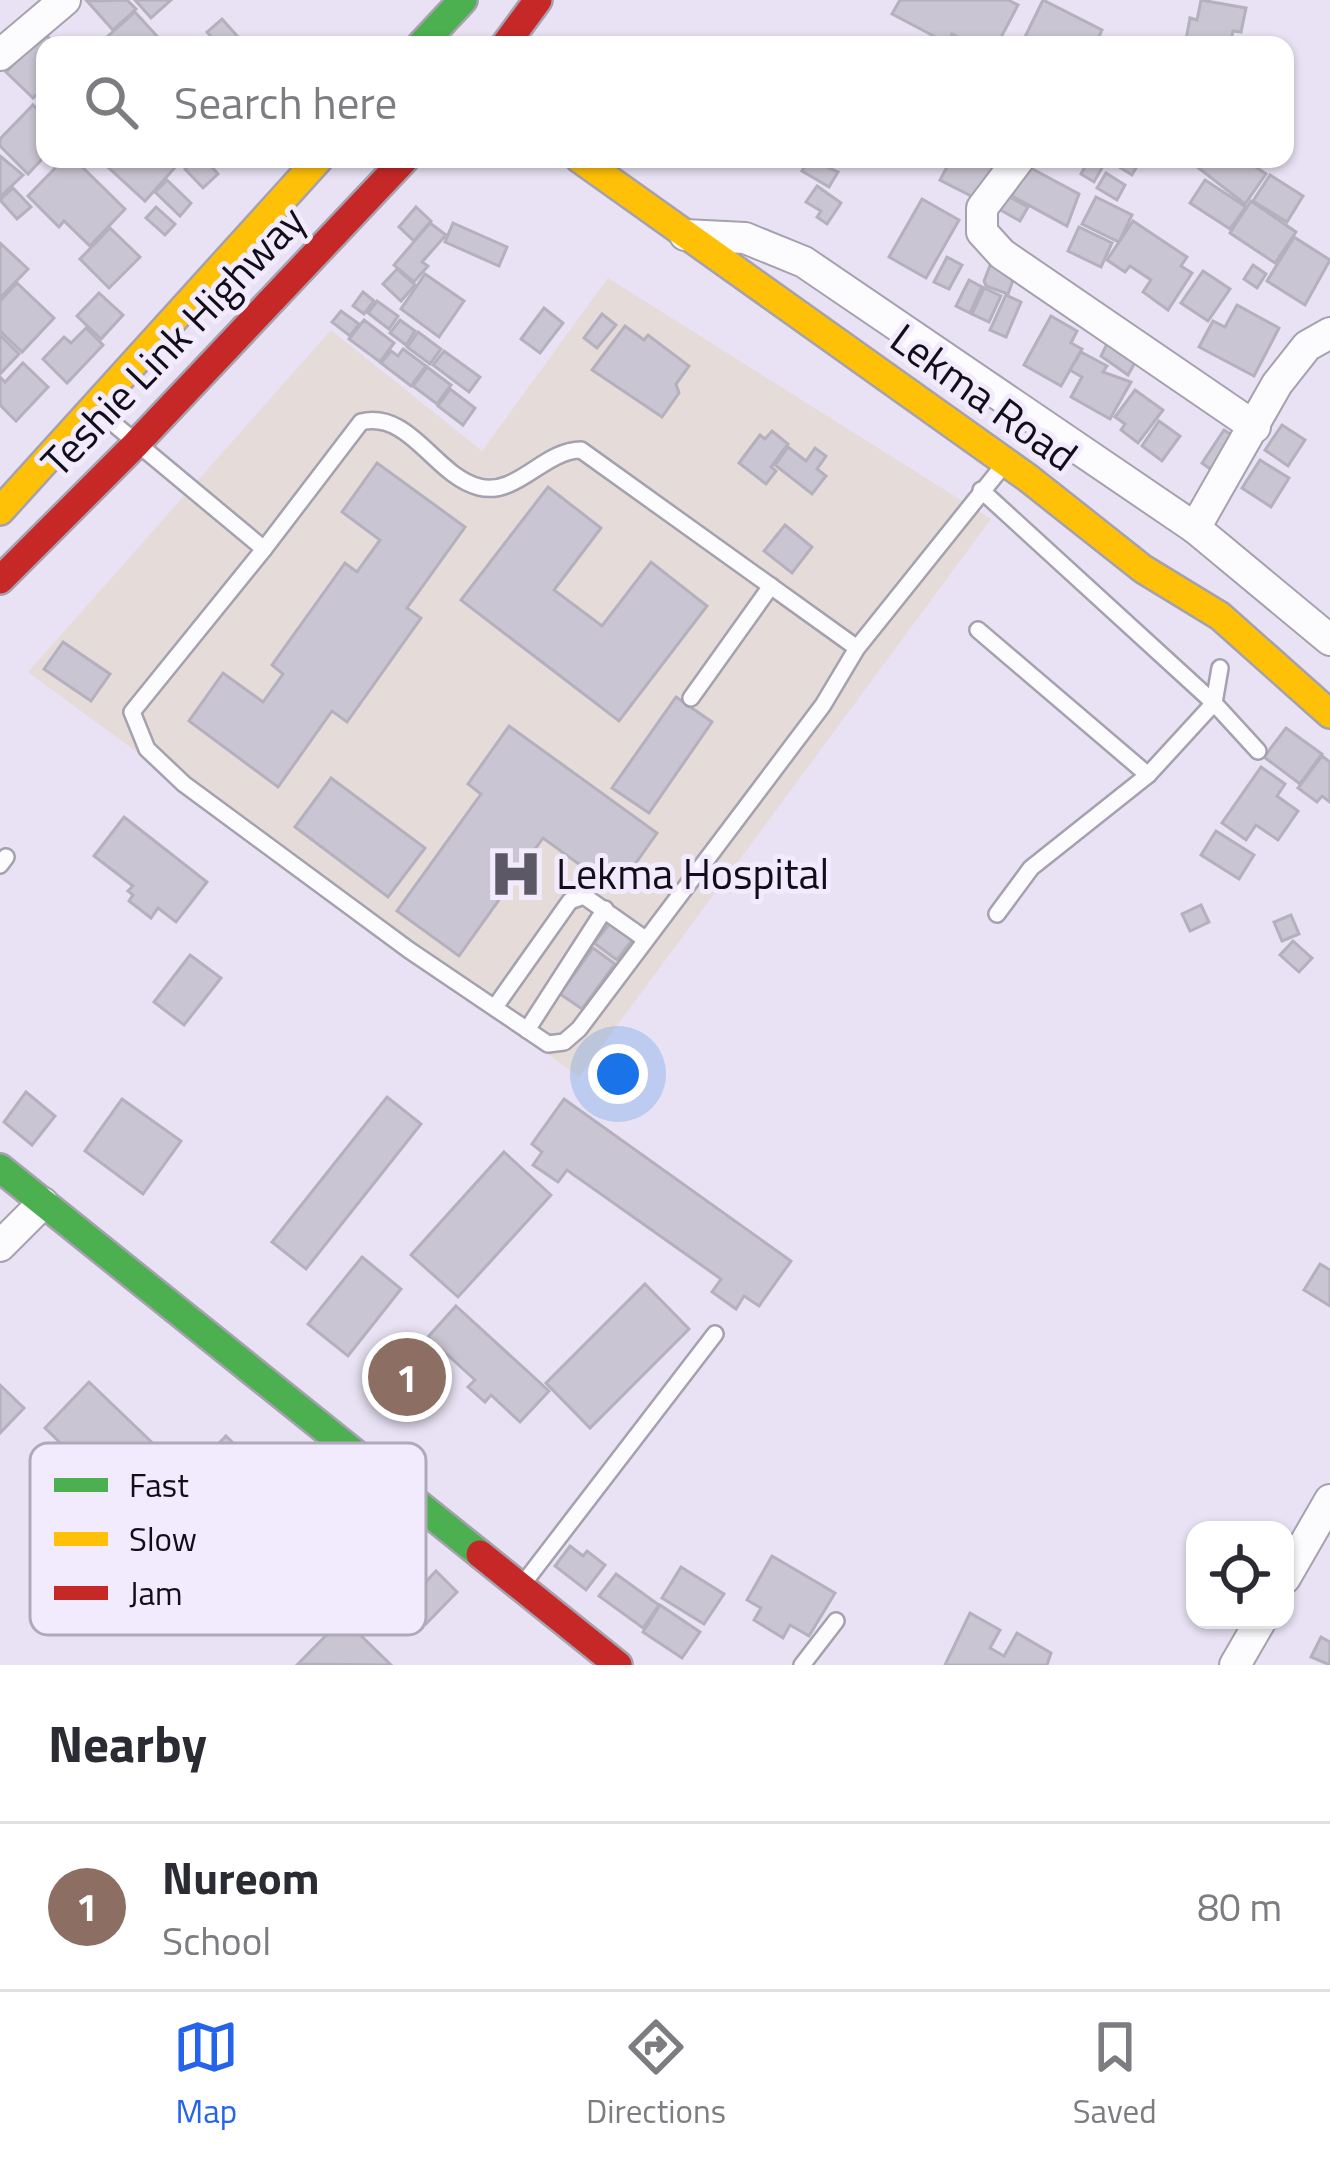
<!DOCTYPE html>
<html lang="en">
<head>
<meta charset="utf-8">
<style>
	:root { --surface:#fff; --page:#f2f2f3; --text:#2b2b33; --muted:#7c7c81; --line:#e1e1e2; --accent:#2563eb }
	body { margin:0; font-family:"Titillium Web",sans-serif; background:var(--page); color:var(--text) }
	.controls { position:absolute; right:36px; bottom:36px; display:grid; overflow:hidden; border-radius:24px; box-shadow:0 3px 9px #0004 }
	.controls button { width:108px; height:108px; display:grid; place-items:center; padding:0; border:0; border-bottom:3px solid var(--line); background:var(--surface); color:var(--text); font:60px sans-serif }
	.you { position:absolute; left:618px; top:1074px; width:42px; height:42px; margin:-30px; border:9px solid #fff; border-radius:50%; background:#1a73e8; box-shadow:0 0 0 18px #1a73e833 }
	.badge { display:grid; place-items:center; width:78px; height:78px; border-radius:50%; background:var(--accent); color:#fff; font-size:39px; font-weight:700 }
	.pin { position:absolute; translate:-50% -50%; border:6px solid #fff; box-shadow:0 3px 12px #0006 }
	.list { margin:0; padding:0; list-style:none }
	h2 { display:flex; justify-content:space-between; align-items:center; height:156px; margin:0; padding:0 48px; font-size:51px }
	h2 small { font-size:39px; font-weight:400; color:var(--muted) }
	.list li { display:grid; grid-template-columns:78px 1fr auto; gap:36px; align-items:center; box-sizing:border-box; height:168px; padding:0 48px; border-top:3px solid var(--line) }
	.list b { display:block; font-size:45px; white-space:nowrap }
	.list p { margin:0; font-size:39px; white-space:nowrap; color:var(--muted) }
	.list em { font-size:39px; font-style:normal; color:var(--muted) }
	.icon { flex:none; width:66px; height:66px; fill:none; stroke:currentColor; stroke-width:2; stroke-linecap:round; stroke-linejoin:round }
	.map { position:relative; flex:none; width:1330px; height:1665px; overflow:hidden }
	.search { position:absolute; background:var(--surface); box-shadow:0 3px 9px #0004; left:36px; right:36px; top:36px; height:132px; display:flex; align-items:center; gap:30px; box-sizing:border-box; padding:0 42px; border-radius:24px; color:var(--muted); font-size:45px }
	.sheet { height:324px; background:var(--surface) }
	nav { display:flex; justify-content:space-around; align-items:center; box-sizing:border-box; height:168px; border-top:3px solid var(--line); background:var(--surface); font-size:33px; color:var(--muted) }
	nav a { display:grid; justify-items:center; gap:6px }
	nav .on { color:var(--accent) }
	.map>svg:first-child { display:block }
	.medical { fill:#e5dbd8 }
	.building { fill:#cac5d2; stroke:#b5b0be; stroke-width:3 }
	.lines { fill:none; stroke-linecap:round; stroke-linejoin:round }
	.lane-casing { stroke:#a5a1ae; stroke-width:20 }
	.street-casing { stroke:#a5a1ae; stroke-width:34 }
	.fast-casing { stroke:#a5a1ae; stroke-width:32 }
	.slow-casing { stroke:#a5a1ae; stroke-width:32 }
	.jam-casing { stroke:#a5a1ae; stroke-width:32 }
	.lane { stroke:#fcfbfd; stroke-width:15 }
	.street { stroke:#fcfbfd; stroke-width:30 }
	.fast { stroke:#4caf50; stroke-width:27 }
	.slow { stroke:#ffc107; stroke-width:27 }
	.jam { stroke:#c62828; stroke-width:27 }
	.labels { text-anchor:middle; stroke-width:10; stroke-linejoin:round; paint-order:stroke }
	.street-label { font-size:42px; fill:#120e19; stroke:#f2ebfe }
	.poi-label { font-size:42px; fill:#120e19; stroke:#f2ebfe; text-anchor:start }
	.key { fill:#f2ebfe; stroke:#afa9b9; stroke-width:3 }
	.key-label { font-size:33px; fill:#120e19 }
</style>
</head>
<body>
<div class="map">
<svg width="1330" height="1665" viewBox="0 0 1330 1665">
	<rect width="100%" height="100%" fill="#e8e2f4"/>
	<polygon class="medical" points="608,278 991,519 579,1077 28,672 331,330 482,451"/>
	<g class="building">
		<polygon points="127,0 136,9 113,30 87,1"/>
		<polygon points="135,0 171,0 151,18"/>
		<polygon points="900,0 1008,0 1018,5 997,45 974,45 952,34 947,43 892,14"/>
		<polygon points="1043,0 1102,30 1095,45 1021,45"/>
		<polygon points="1201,0 1246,8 1241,32 1233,31 1230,45 1185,45 1190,18 1197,20"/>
		<polygon points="135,12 165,45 98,45"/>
		<polygon points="222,19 238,37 229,45 219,45 207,32"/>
		<polygon points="44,33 56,45 45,45 45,95 41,91 33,98 6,72"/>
		<polygon points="33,105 45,117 45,156 28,174 0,146 0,139"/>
		<polygon points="0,156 23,175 0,197"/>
		<polygon points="64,159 74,159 125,209 90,246 64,221 59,227 28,196"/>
		<polygon points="99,159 174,159 179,163 145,201"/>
		<polygon points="196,159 205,159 218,174 203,188 185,169"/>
		<polygon points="809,159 838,172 829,187 802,171"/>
		<polygon points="951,159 1000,159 979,200 940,180"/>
		<polygon points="1089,159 1107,159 1094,182 1081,174"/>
		<polygon points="1113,159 1141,159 1132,175 1111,162"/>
		<polygon points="1187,159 1244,159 1266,174 1245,204"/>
		<polygon points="1027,166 1079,194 1067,226 1012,196"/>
		<polygon points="1106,173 1125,185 1117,200 1097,188"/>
		<polygon points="1270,175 1303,196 1287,222 1253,201"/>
		<polygon points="167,180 191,203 180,216 155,192"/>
		<polygon points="1205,180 1246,207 1230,229 1190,203"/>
		<polygon points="817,186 841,203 827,224 817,217 821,211 806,202"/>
		<polygon points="13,188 31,207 17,219 0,200"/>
		<polygon points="1002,193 1028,207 1020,221 995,207"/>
		<polygon points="1096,197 1132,215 1119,242 1082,224"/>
		<polygon points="922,199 959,220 926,278 889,257"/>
		<polygon points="1251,201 1296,232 1275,263 1230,233"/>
		<polygon points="156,207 175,224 165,235 146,218"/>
		<polygon points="416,207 431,221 414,241 399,227"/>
		<polygon points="1133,221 1187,257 1181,266 1192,273 1168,310 1143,292 1151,280 1130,266 1125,272 1107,260"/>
		<polygon points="430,223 446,235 422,262 428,266 414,282 394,265"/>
		<polygon points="453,223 507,247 499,266 445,242"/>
		<polygon points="1079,227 1112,243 1101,267 1068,251"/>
		<polygon points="110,228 140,257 109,288 80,259"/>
		<polygon points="1294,237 1330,260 1305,305 1267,281"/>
		<polygon points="0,243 28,269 0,298"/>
		<polygon points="947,257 962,265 949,289 934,282"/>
		<polygon points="991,263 1016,272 1008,294 986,286 984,281"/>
		<polygon points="1253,265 1266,274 1257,288 1244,279"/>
		<polygon points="397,269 415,285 401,301 383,284"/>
		<polygon points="1203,271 1230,289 1208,321 1181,303"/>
		<polygon points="425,274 464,301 439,337 401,309"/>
		<polygon points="969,280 982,287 970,313 956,306"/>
		<polygon points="17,283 54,318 22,352 0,331 0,301"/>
		<polygon points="984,288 1001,296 989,322 972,314"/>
		<polygon points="363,292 374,301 364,314 353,306"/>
		<polygon points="99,293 123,315 101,339 77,316"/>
		<polygon points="1006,295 1021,302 1006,337 990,330"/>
		<polygon points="377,301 398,316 389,329 368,313"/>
		<polygon points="1237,305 1279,328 1254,376 1199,347 1213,321 1225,327"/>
		<polygon points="544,308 563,323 540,353 521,339"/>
		<polygon points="341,311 359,324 350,336 332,322"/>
		<polygon points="602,314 616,325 597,348 584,338"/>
		<polygon points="1051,316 1077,331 1071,343 1082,349 1061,386 1024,365"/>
		<polygon points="364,320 394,343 380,362 349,339"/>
		<polygon points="400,320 415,331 406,345 390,333"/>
		<polygon points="625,326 644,340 648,335 689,366 676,384 679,393 662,417 592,370"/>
		<polygon points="86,328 103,345 67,383 43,359 64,337 71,343"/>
		<polygon points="418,332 441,349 430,364 407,347"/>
		<polygon points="0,335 19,354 0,374"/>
		<polygon points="1108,342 1137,359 1128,375 1101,356"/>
		<polygon points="403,349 426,366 411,386 381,363 391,351 398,356"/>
		<polygon points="444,351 480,377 469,392 433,365"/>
		<polygon points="1081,352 1107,366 1103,372 1131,382 1110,419 1071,397 1082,377 1070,370"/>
		<polygon points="23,363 48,387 16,421 0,405 0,377 5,382"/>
		<polygon points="427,367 451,385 437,404 413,386"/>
		<polygon points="450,389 475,408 463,425 438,406"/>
		<polygon points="1135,390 1163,410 1138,443 1121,430 1125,424 1115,417"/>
		<polygon points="1159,421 1180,436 1162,461 1142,446"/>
		<polygon points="1282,425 1305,440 1288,466 1265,450"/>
		<polygon points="1224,430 1238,439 1216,473 1202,463"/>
		<polygon points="772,431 788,444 771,467 776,471 766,484 739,463 760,435 765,439"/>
		<polygon points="788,447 806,461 815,448 826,456 817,469 826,476 812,494 775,465"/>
		<polygon points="1260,460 1289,478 1271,507 1242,488"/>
		<polygon points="377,463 465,527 407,608 421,618 347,722 332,711 278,787 189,721 223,673 263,702 283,674 272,665 345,563 357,572 380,540 342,512"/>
		<polygon points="548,487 601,528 554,590 602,626 651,562 707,606 619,721 461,600"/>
		<polygon points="785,525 812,547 792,573 764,551"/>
		<polygon points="63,642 110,674 91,701 44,669"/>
		<polygon points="676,697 712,722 649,813 612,788"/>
		<polygon points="509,726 657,833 616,891 543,838 459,956 397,911 481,794 468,784"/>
		<polygon points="1286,728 1322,754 1300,784 1264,757"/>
		<polygon points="1322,756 1330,762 1330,802 1322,796 1317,802 1298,788"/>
		<polygon points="1261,767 1285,784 1277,796 1298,811 1278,840 1256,825 1246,840 1222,823"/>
		<polygon points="331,778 425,848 388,897 295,827"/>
		<polygon points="124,817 207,882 176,922 158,908 151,918 129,901 133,895 128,891 133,886 94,856"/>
		<polygon points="1216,831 1254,855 1239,879 1201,855"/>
		<polygon points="1201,905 1209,922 1190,931 1182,914"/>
		<polygon points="1291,915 1299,934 1282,941 1274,922"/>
		<polygon points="611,922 633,939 617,960 594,943"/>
		<polygon points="1293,941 1312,958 1299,972 1280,955"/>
		<polygon points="593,948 615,964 582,1009 560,994"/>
		<polygon points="190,955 221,978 184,1025 154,1002"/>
		<polygon points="26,1092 55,1116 32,1145 4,1122"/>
		<polygon points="387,1097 421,1124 306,1269 272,1242"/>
		<polygon points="122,1099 181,1141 143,1194 85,1151"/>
		<polygon points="564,1099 791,1261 759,1306 744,1296 736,1309 712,1292 721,1279 567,1170 558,1182 533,1165 542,1152 532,1144"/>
		<polygon points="504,1152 551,1195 458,1297 411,1255"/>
		<polygon points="362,1257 401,1289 348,1356 308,1324"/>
		<polygon points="1320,1264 1330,1270 1330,1306 1304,1290"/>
		<polygon points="645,1284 689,1329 590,1428 546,1383"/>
		<polygon points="456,1306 549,1391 520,1422 491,1395 485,1402 468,1387 475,1380 428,1337"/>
		<polygon points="89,1382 164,1454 119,1500 45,1428"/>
		<polygon points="0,1385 24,1408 0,1433"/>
		<polygon points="226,1436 273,1482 225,1532 178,1486"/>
		<polygon points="570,1546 583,1556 587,1551 605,1565 586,1590 555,1566"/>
		<polygon points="772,1556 835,1593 809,1636 790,1625 783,1638 754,1620 761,1608 747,1600"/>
		<polygon points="681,1567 724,1594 704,1624 662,1598"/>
		<polygon points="436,1571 457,1592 426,1624 405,1604"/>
		<polygon points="616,1574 659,1605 643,1628 599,1596"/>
		<polygon points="660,1605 700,1632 682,1658 643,1632"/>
		<polygon points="970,1613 1000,1630 990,1648 1004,1656 1017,1633 1051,1653 1047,1665 945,1665"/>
		<polygon points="343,1618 391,1665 298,1664"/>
		<polygon points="1321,1637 1330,1642 1330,1665 1311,1657"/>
	</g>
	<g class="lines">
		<g class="lane-casing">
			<g id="lane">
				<polyline points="96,409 264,549"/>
				<polyline points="981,490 1214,703 1258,751"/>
				<polyline points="978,630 1148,775"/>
				<path d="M857,648L581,450C544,450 516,497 479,487C435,476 410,410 361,422L264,549L132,712L147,749L184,784L409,950L548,1044L564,1042L579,1029L823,705L857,648L1002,467"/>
				<polyline points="691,698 771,586"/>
				<polyline points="0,865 6,857"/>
				<polyline points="997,914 1031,868 1148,775 1214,703 1220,668"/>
				<polyline points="495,1007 570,901 584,896 645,939"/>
				<polyline points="527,1030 605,909"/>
				<polyline points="523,1584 715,1334"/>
				<polyline points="802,1665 836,1621"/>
			</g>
		</g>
		<g class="street-casing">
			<g id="street">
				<polyline points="0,55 65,0"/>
				<polyline points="1019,159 982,208 982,232 1002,254 1255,427"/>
				<polyline points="685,235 745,238 804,262 1195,528 1330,640"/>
				<polyline points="1195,528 1277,384 1307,346 1330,333"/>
				<polyline points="0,1246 43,1203"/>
				<polyline points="1285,1578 1330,1500"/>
				<polyline points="1235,1665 1261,1620"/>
			</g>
		</g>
		<g class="fast-casing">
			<g id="fast">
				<polyline points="421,45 463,0"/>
				<polyline points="0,1168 480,1554"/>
			</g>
		</g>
		<g class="slow-casing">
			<g id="slow">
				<polyline points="580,159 1028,478 1143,569 1220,616 1330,714"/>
				<polyline points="0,511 319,159"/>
			</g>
		</g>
		<g class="jam-casing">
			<g id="jam">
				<polyline points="505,45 538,0"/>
				<polyline points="0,580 135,445 405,159"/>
				<polyline points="480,1554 618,1665"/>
			</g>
		</g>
		<use href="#lane" class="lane"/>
		<use href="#street" class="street"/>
		<use href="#fast" class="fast"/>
		<use href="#slow" class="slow"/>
		<use href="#jam" class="jam"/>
	</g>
	<defs>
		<g id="hospital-bare" transform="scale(4.14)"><path d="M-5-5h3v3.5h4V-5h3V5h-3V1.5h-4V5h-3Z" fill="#5d5866" stroke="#f2ebfe" stroke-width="2.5" paint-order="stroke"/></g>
	</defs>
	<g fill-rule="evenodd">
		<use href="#hospital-bare" x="516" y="874"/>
	</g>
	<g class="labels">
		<g class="street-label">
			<text transform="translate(173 341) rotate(-46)" y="15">Teshie Link Highway</text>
			<text transform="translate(984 397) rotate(36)" y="15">Lekma Road</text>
		</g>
		<g class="poi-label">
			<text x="556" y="889">Lekma Hospital</text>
		</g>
	</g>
	<rect x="30" y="1443" width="396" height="192" rx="18" class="key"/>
	<rect x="54" y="1478" width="54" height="14" fill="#4caf50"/>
	<rect x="54" y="1532" width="54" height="14" fill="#ffc107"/>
	<rect x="54" y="1586" width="54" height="14" fill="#c62828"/>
	<g class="key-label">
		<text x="129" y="1497">Fast</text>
		<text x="129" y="1551">Slow</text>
		<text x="129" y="1605">Jam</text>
	</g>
</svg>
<div class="controls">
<button><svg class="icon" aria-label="locate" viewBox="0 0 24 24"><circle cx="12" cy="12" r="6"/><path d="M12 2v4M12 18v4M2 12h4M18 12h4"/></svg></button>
</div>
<div class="you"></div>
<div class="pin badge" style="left:407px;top:1377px;background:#8d6e63">1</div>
<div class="search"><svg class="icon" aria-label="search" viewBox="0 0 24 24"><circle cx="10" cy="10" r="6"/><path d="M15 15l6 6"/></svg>Search here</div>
</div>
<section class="sheet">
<h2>Nearby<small></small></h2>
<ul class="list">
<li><span class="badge" style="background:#8d6e63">1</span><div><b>Nureom</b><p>School</p></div><em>80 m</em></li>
</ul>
</section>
<nav>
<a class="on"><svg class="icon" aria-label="map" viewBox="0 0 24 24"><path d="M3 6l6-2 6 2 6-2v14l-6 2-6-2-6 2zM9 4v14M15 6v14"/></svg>Map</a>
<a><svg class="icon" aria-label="directions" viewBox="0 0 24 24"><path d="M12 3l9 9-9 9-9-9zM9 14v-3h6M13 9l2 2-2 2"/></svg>Directions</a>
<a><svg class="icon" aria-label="saved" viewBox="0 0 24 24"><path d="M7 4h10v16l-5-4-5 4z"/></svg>Saved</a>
</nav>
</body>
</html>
